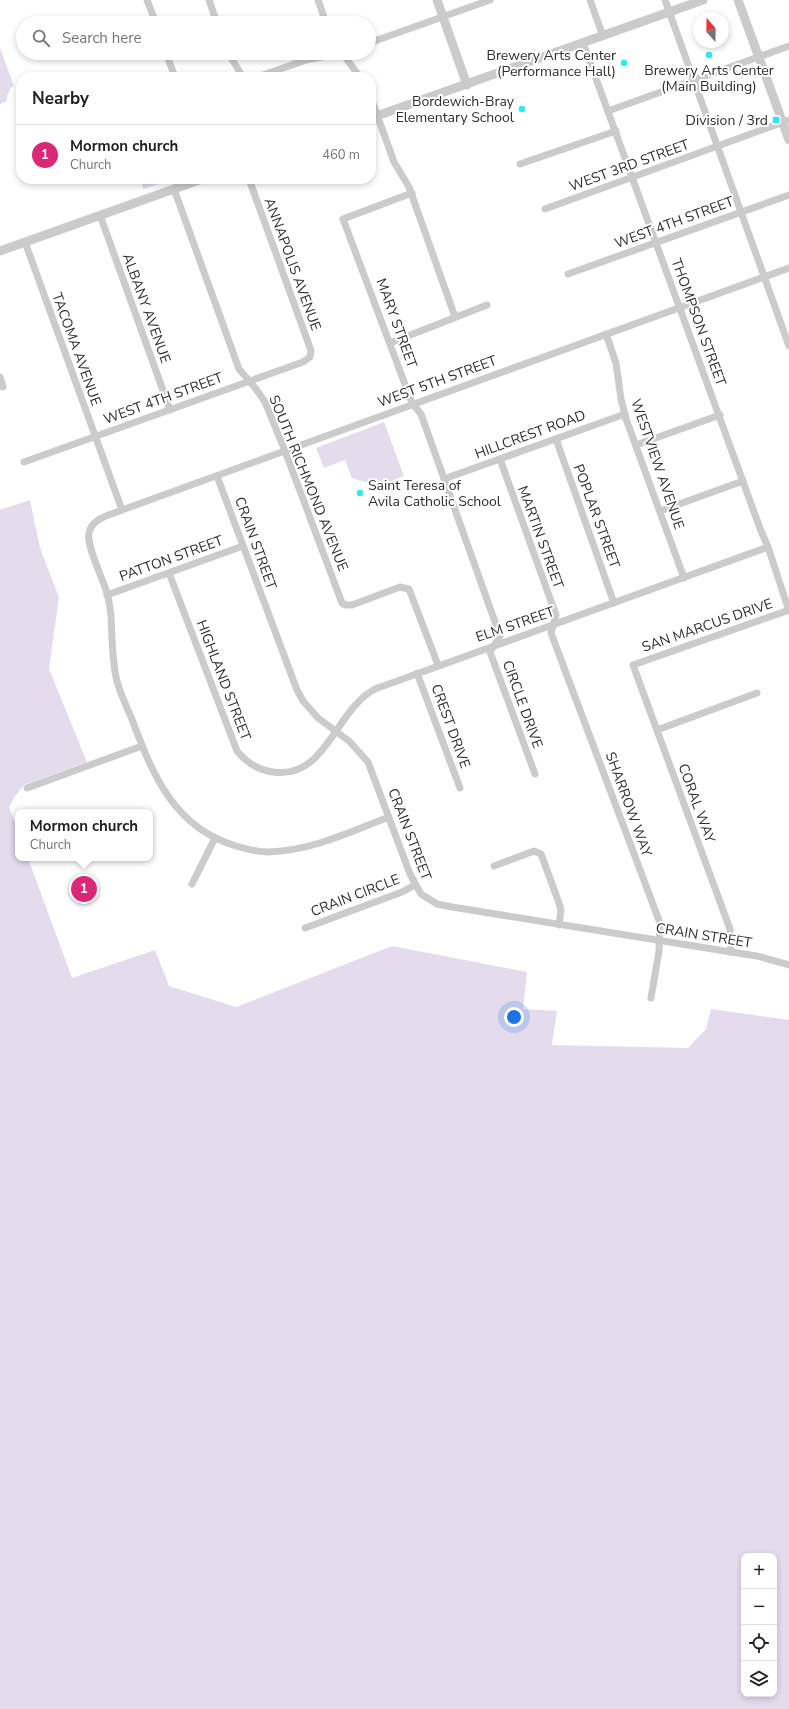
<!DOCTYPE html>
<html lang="en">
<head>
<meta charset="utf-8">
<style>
	:root { --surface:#fff; --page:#f2f2f2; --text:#202124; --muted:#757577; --line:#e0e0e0; --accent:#db2777 }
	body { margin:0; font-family:"Nunito Sans",sans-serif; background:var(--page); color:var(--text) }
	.controls { position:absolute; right:12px; bottom:12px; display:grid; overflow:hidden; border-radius:8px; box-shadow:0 2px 6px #0003 }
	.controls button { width:36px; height:36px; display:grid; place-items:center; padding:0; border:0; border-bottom:1px solid var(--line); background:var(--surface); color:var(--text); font:20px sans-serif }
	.compass { position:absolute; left:693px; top:12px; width:36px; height:36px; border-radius:50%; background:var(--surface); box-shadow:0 2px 6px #0003; rotate:340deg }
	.you { position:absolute; left:514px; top:1017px; width:14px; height:14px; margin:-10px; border:3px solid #fff; border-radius:50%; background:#1a73e8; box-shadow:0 0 0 6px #1a73e833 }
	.badge { display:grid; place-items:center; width:26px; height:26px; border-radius:50%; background:var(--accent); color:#fff; font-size:13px; font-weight:700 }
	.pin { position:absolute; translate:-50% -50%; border:2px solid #fff; box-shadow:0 1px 4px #0006 }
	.popup { position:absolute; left:15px; top:809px; width:138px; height:52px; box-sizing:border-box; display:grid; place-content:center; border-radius:8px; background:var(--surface); filter:drop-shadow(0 1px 3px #0005); font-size:13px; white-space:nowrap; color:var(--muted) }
	.popup b { font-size:15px; color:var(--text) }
	.popup::after { content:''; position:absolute; left:50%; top:100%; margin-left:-8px; border:8px solid transparent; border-top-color:var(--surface) }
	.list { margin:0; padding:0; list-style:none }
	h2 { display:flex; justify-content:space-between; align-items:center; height:52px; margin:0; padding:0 16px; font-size:17px }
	h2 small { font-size:13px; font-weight:400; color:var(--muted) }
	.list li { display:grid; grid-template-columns:26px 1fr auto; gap:12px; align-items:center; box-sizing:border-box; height:60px; padding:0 16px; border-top:1px solid var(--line) }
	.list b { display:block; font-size:15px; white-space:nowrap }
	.list p { margin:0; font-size:13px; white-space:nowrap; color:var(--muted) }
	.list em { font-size:13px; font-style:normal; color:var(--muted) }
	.icon { flex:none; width:22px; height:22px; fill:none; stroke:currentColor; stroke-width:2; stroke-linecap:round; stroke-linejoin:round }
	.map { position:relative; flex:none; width:789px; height:1709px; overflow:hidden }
	.search { position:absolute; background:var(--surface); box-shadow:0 2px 6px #0003; left:16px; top:16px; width:360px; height:44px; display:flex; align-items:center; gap:10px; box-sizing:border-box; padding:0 14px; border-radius:22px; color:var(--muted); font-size:15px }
	.panel { position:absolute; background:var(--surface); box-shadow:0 2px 6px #0003; left:16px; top:72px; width:360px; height:112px; border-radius:16px }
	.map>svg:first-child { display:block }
	.green { fill:#e4dbed; fill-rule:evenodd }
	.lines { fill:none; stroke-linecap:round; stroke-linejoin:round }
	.minor { stroke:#cbcbcb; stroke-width:7 }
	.tertiary { stroke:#cbcbcb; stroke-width:9 }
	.poi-dot { fill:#24eef1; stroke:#fff; stroke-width:1.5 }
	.labels { text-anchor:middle; stroke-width:4; stroke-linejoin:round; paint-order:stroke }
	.poi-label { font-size:14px; fill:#2e2e2e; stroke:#fff; text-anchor:end }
	.street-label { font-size:14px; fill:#2e2e2e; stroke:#fff }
</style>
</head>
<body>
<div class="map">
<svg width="789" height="1709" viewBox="0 0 789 1709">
	<rect width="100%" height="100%" fill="#fff"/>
	<g class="green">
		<polygon points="0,48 14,86 11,88 7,96 7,101 0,104"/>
		<polygon points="141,179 174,179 143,189"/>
		<polygon points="384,422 404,476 379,486 352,478 345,460 324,468 316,448"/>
		<path d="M30,500L40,548L59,597L49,669L87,762L24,785L15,796L9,807L18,831V858H28L72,978L155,950L169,986L236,1007L392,946L527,972L523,1009L557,1011L552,1045L688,1048L706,1029L711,1009L789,1020V1709H0V510ZM744,1556H774V1694H744Z"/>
	</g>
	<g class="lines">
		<g class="minor">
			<polyline points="147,0 156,23"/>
			<polyline points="209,0 217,23"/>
			<polyline points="318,0 326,23"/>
			<polyline points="590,0 603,36"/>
			<polyline points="665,0 789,346"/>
			<polyline points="369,43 490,0"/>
			<polyline points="583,43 761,531 768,547 789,611"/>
			<polyline points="166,53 175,77"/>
			<polyline points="228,53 243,77"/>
			<polyline points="342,53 360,77"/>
			<polyline points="257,77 306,60 342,53"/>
			<polyline points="371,98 394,162 409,187 455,317"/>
			<polyline points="608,111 789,46"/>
			<polyline points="520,164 616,131"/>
			<polyline points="174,189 239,369 256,389 265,402 285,451 342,603 345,605 352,605 400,587 409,589 438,665"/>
			<polyline points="412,193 343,219 412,403 421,414 500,636 490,652 535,774"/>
			<polyline points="545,209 789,120"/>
			<polyline points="100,215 170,410"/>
			<polyline points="25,242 122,510"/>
			<polyline points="568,274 789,195"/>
			<polyline points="606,334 616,363 621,399 626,419 684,578"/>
			<polyline points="390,343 487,305"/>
			<polyline points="0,377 3,387"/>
			<polyline points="556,439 614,603"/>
			<polyline points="636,445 720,415"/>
			<polyline points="500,459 556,615 551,633 660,923 659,951 651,998"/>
			<polyline points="24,462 303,362 310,357 311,351 309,345 249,179"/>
			<polyline points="217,476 297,690 303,701 318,718 349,741 368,762 410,874 421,894 437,904 452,907 731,952 757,956 789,965"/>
			<polyline points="444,479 625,414"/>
			<polyline points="660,511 743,481"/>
			<path d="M169,573L237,751C246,762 258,770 273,772C326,780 335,710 375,689L768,547"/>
			<polyline points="107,595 243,546"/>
			<polyline points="417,673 460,788"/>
			<polyline points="657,730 757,693"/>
			<polyline points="27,788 142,746"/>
			<path d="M389,817C350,832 311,851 268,852C257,852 246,849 236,846C175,828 153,776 133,722C127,707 119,692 116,677C112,657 112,636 111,616C110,607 109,598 106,590C102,577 86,545 89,533C92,518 110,515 122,510L789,268"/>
			<polyline points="494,866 534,851 541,854 559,903 561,910 559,925"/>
			<polyline points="192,884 215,838"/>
			<polyline points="305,928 402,892 415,885"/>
			<polyline points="731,952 730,929 633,665 789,610"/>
		</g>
		<g class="tertiary">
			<polyline points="437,0 467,85"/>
			<polyline points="738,0 789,140"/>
			<polyline points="371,118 703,0"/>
			<polyline points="0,251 202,179"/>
		</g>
	</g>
	<g class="poi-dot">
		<circle cx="709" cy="55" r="4"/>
		<circle cx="624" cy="63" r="4"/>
		<circle cx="522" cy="109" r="4"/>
		<rect x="772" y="116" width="8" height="8" rx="2"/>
		<circle cx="360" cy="493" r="4"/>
	</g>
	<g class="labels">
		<g class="poi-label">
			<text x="616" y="60">Brewery Arts Center<tspan x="616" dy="16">(Performance Hall)</tspan></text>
			<text x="709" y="75" text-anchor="middle">Brewery Arts Center<tspan x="709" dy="16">(Main Building)</tspan></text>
			<text x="514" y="106">Bordewich-Bray<tspan x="514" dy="16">Elementary School</tspan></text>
			<text x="768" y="125">Division / 3rd</text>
			<text x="368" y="490" text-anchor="start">Saint Teresa of<tspan x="368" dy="16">Avila Catholic School</tspan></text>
		</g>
		<g class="street-label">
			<text transform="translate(629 165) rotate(-20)" y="5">WEST 3RD STREET</text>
			<text transform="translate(674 222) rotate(-20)" y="5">WEST 4TH STREET</text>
			<text transform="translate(293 264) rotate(70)" y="5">ANNAPOLIS AVENUE</text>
			<text transform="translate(147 308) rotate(70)" y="5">ALBANY AVENUE</text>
			<text transform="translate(699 322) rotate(70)" y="5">THOMPSON STREET</text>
			<text transform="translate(397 323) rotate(70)" y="5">MARY STREET</text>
			<text transform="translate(77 349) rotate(70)" y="5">TACOMA AVENUE</text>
			<text transform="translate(437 381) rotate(-20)" y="5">WEST 5TH STREET</text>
			<text transform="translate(163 398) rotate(-20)" y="5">WEST 4TH STREET</text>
			<text transform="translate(530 434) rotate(-20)" y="5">HILLCREST ROAD</text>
			<text transform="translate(658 464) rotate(71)" y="5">WESTVIEW AVENUE</text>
			<text transform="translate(309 483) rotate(68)" y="5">SOUTH RICHMOND AVENUE</text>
			<text transform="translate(597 516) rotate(70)" y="5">POPLAR STREET</text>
			<text transform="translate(541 537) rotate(70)" y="5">MARTIN STREET</text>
			<text transform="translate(256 543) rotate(70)" y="5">CRAIN STREET</text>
			<text transform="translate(171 558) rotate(-20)" y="5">PATTON STREET</text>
			<text transform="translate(515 624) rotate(-19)" y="5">ELM STREET</text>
			<text transform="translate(707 625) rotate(-19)" y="5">SAN MARCUS DRIVE</text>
			<text transform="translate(224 680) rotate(69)" y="5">HIGHLAND STREET</text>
			<text transform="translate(523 704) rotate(70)" y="5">CIRCLE DRIVE</text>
			<text transform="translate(451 726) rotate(70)" y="5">CREST DRIVE</text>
			<text transform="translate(697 803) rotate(70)" y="5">CORAL WAY</text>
			<text transform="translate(629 804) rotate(70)" y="5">SHARROW WAY</text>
			<text transform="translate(410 834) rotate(69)" y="5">CRAIN STREET</text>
			<text transform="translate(355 895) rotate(-21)" y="5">CRAIN CIRCLE</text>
			<text transform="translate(704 935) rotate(9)" y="5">CRAIN STREET</text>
		</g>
	</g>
</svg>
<div class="controls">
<button>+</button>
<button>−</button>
<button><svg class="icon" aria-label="locate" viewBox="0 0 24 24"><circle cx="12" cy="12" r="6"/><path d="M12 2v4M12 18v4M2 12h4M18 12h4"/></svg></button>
<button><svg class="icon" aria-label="layers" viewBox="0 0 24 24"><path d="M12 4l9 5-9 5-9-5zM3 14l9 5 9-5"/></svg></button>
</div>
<svg class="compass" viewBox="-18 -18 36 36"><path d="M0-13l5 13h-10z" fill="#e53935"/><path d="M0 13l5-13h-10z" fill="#757577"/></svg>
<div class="you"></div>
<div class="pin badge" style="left:84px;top:889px">1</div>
<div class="popup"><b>Mormon church</b>Church</div>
<div class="search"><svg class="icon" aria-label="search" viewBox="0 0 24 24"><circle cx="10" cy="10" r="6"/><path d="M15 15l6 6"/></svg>Search here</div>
<section class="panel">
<h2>Nearby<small></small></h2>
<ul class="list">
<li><span class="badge">1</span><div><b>Mormon church</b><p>Church</p></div><em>460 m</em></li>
</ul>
</section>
</div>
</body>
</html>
